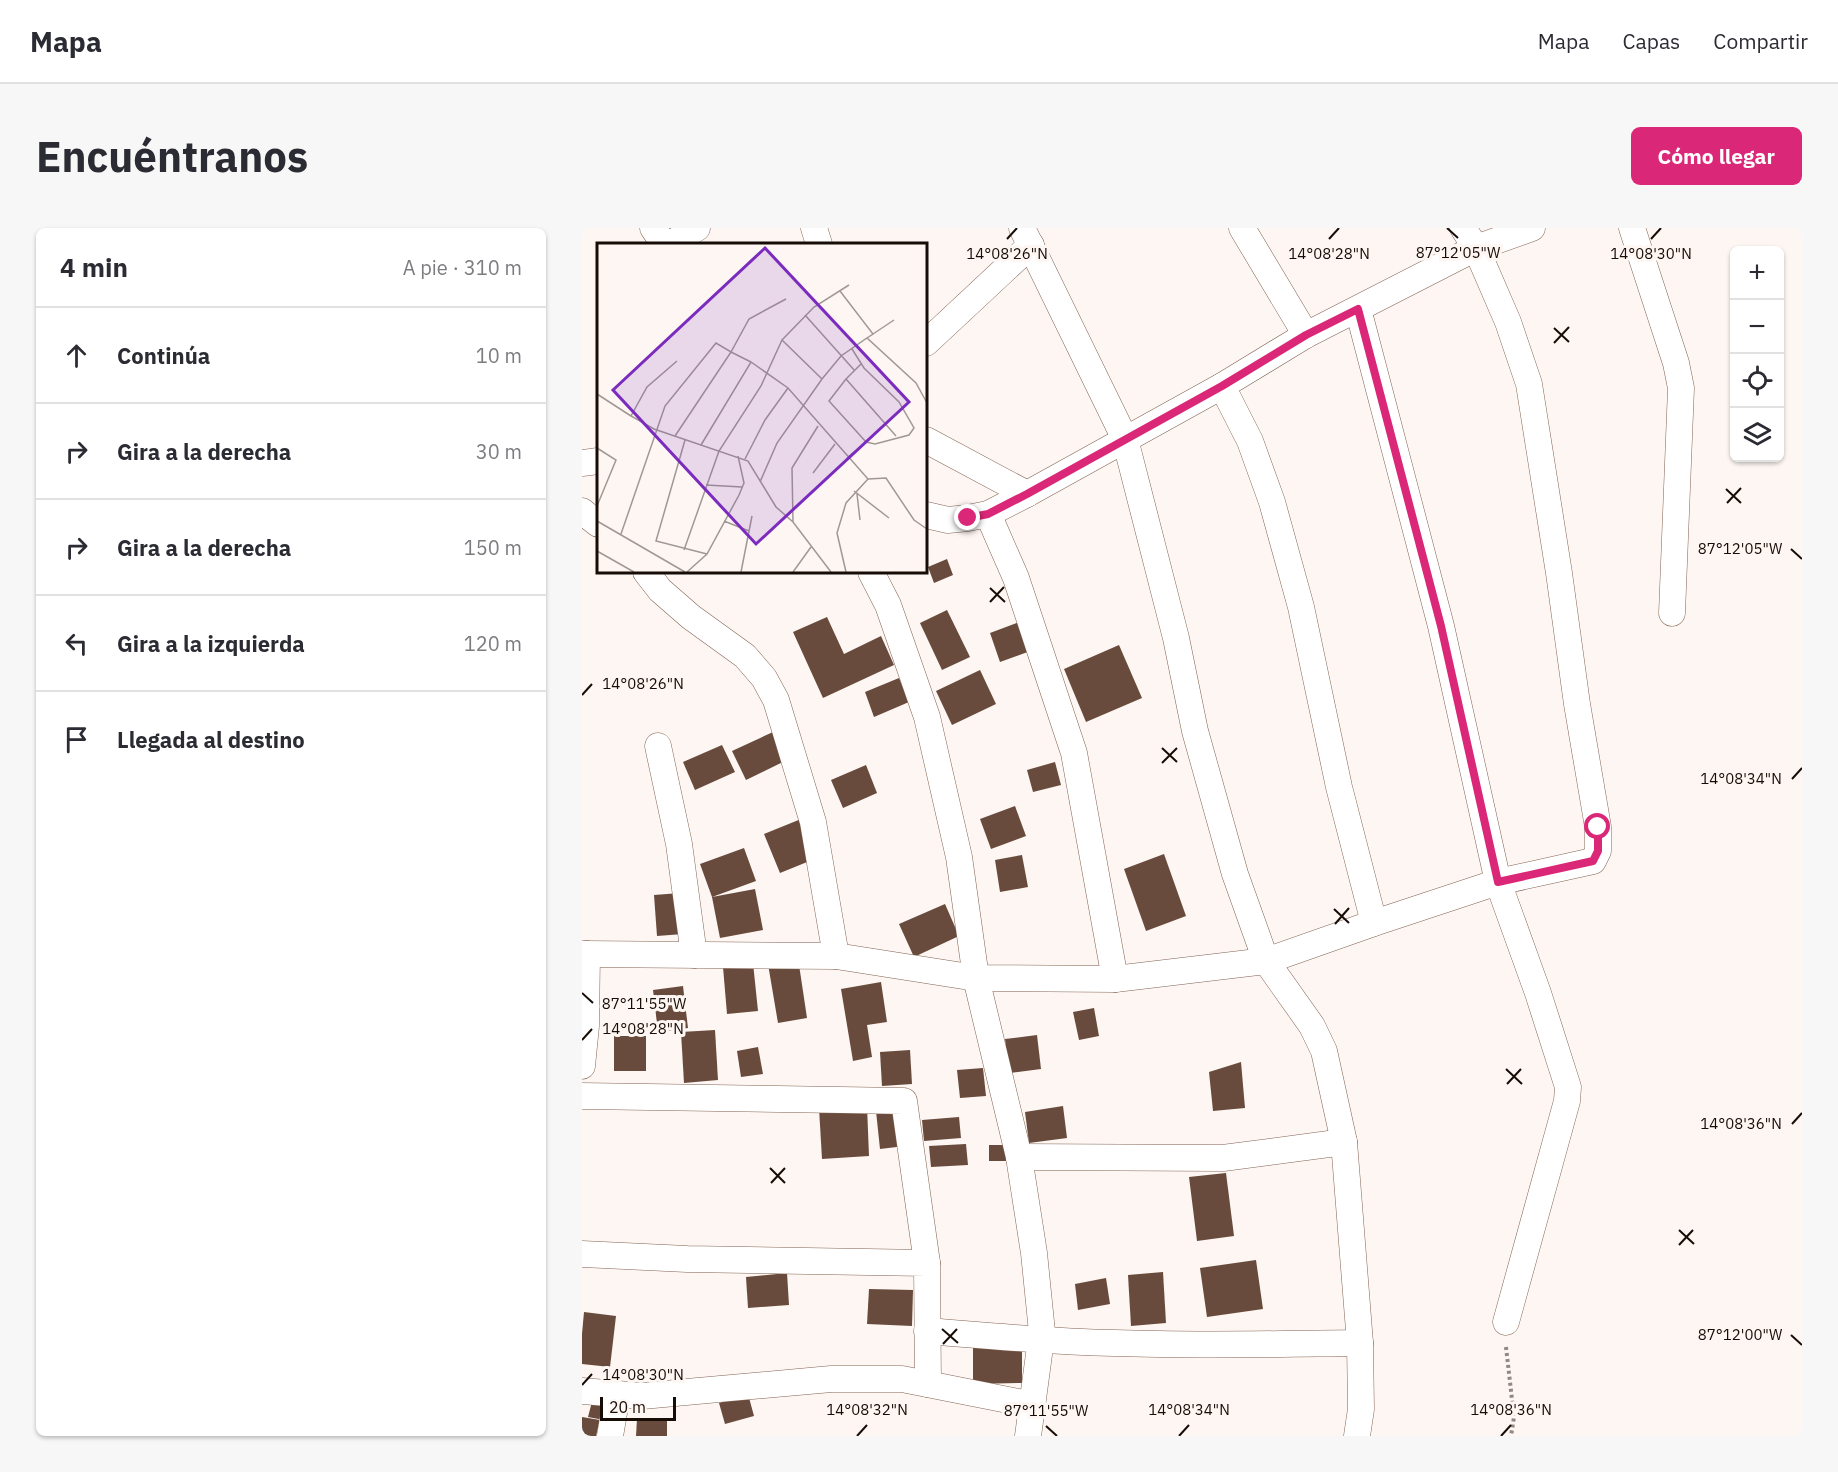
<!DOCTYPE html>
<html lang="es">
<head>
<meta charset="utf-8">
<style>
	:root { --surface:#fff; --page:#f7f7f7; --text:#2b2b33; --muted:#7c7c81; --line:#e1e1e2; --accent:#db2777 }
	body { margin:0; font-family:"IBM Plex Sans",sans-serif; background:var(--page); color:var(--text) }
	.controls { position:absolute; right:18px; top:18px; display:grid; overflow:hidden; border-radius:9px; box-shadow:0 2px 4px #0004 }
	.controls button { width:54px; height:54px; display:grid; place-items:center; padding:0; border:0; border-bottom:2px solid var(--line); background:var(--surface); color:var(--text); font:30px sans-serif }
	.scale { position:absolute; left:18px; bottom:15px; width:76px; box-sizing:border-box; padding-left:6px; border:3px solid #170c06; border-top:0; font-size:16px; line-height:21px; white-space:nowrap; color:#170c06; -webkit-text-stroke:4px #fdf6f2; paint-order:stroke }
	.stop { position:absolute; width:18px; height:18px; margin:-14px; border:4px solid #db2777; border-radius:50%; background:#fff }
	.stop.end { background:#db2777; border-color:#fff; box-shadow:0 2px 6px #0008 }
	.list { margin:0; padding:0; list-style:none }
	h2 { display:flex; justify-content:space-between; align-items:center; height:78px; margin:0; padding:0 24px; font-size:26px }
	h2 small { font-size:20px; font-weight:400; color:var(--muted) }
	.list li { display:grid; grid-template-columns:39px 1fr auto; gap:18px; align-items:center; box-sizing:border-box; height:96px; padding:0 24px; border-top:2px solid var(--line) }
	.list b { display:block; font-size:22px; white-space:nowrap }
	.list em { font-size:20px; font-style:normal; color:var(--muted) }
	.icon { flex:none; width:33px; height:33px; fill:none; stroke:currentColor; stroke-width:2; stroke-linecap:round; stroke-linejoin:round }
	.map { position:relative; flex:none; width:1220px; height:1208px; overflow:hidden; border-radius:9px }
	header { display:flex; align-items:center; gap:36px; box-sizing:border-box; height:84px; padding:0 30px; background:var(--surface); border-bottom:2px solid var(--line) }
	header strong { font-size:28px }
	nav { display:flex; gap:33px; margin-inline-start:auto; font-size:21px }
	.intro { display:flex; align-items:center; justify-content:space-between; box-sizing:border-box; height:144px; padding:0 36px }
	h1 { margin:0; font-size:42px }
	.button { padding:15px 27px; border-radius:9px; background:var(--accent); color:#fff; font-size:21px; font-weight:700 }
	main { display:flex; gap:36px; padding:0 36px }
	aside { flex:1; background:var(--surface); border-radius:9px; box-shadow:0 2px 4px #0004 }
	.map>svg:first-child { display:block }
	.building { fill:#684b3c }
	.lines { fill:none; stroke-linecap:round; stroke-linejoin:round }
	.street-casing { stroke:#836454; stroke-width:27 }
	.path { stroke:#918883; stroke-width:4; stroke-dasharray:3 3; stroke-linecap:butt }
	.street { stroke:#fff; stroke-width:26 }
	.route { stroke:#db2777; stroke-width:8 }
	.ticks { fill:none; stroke:#170c06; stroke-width:2 }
	.inset-road { fill:none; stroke:#a19894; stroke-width:1.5 }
	.view { fill:#7b2cbf; fill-opacity:0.15; stroke:#7b2cbf; stroke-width:3 }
	.inset-edge { fill:none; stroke:#170c06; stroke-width:3 }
	.ticks-label { font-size:15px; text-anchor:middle; fill:#170c06; stroke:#fdf6f2; stroke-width:6; stroke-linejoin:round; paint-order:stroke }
</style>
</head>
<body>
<header>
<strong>Mapa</strong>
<nav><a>Mapa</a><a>Capas</a><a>Compartir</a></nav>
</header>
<div class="intro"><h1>Encuéntranos</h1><a class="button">Cómo llegar</a></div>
<main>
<aside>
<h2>4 min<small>A pie · 310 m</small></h2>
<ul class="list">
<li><svg class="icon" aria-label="ahead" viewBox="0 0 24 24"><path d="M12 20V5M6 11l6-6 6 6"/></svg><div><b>Continúa</b></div><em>10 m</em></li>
<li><svg class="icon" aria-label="right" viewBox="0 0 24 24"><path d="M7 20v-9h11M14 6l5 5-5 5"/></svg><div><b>Gira a la derecha</b></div><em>30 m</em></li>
<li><svg class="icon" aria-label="right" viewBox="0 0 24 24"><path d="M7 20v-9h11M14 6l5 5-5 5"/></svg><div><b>Gira a la derecha</b></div><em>150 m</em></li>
<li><svg class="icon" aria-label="left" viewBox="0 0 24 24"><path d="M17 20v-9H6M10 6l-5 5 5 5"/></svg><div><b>Gira a la izquierda</b></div><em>120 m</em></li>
<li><svg class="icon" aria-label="arrive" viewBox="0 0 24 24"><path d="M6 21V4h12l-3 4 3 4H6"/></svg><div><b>Llegada al destino</b></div></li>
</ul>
</aside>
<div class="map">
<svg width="1220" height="1208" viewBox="0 0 1220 1208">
	<rect width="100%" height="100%" fill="#fdf6f2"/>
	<g class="building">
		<polygon points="365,331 371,347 352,355 346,339"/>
		<polygon points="365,382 388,429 360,442 338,395"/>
		<polygon points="245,389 262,426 299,408 312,437 241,470 211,404"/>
		<polygon points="443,392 454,421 418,434 408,405"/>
		<polygon points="537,417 560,470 504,494 482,441"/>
		<polygon points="398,442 414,476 370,497 354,463"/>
		<polygon points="317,450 327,474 292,489 283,464"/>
		<polygon points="191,504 205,532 164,552 150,523"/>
		<polygon points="140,517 153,544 113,562 101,534"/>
		<polygon points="473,534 479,557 451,564 445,542"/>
		<polygon points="284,537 295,565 261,580 249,552"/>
		<polygon points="433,578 444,608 409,621 398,591"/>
		<polygon points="219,591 235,630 198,645 182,606"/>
		<polygon points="162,620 174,653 130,669 173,661 181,702 138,710 130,669 118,636"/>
		<polygon points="582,626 604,688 564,703 542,641"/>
		<polygon points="440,627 446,659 418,664 413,632"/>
		<polygon points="98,665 101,706 75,708 72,667"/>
		<polygon points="363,676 377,708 332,729 317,696"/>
		<polygon points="216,730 225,790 196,795 186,736"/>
		<polygon points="171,735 176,783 145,786 141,739"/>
		<polygon points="299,754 305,794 285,797 290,829 271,833 259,761"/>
		<polygon points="101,758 106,800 76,804 71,762"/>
		<polygon points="512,780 517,808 497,812 491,784"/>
		<polygon points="133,802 136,852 102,855 99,804"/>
		<polygon points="455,807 459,841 427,845 423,811"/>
		<rect x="32" y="808" width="32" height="35"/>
		<polygon points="176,819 181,846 159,849 155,823"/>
		<polygon points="328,822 330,856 300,858 298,824"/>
		<polygon points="659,834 663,880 631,883 627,844"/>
		<polygon points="401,840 404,868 378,870 375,842"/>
		<polygon points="285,878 287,928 240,931 237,880"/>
		<polygon points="481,878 485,910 447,915 443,884"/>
		<polygon points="319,881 323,918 298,921 294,883"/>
		<polygon points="377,889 379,910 342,913 340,892"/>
		<polygon points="384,916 386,937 349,939 347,918"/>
		<rect x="407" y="917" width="22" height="16"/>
		<polygon points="644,945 652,1008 615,1013 607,949"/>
		<polygon points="674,1032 681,1081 625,1089 618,1040"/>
		<polygon points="581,1044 584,1095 549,1098 546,1047"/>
		<polygon points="205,1045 207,1077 166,1080 164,1049"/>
		<polygon points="524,1050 528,1076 496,1082 493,1056"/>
		<polygon points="287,1061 331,1062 330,1098 285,1096"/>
		<polygon points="2,1084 34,1088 28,1139 0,1136 0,1106"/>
		<polygon points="391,1119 440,1119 440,1155 391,1156"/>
		<polygon points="12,1166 33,1171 27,1193 6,1189"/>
		<polygon points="166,1166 172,1188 143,1196 137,1175"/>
		<polygon points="0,1189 18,1192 14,1208 0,1208"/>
		<polygon points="55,1191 85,1192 85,1208 54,1208"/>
	</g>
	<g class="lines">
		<g class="street-casing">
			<g id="street">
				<polyline points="71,0 82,16"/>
				<polyline points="232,0 237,16"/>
				<polyline points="660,0 724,107"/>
				<polyline points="881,0 894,20 926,94 947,156 977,345 995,476 1016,599 1016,623 1011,633 916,654 956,765 986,859 985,873 924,1094"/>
				<polyline points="1050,0 1094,135 1099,160 1090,385"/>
				<polyline points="88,16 115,0"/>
				<polyline points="776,81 859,398 916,654 792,695"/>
				<polyline points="344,115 449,17"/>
				<polyline points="344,212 445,266"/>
				<polyline points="0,235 16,233"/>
				<polyline points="0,283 16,296"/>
				<polyline points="406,286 434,350 492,525 533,751"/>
				<polyline points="344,287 366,292 386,290 406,286 445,266 640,158 724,107 894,20 950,0"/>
				<polyline points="64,344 78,362 109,389 163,428 182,450 194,472 231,594 254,728"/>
				<polyline points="289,344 306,377 345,489 377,629 394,750 437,929 452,1025 460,1104 446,1208"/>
				<polyline points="76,518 97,616 112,727"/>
				<polyline points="0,726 254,728 394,750 533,751 684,733 792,695 757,559 719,379 690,274 668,213 640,158"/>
				<polyline points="0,838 4,798 5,726"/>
				<polyline points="0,868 322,873 345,1035"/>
				<polyline points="762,914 778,1115 779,1181 775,1208"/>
				<polyline points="437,929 641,930 762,914 742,823 730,798 684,733 653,646 613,503 594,410 543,211 440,0"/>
				<polyline points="0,1026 105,1031 345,1035 346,1156"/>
				<path d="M345,1103C407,1108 469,1114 532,1115C614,1118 696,1116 778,1115"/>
				<polyline points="0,1163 60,1168 249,1151 320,1151 451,1177"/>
				<polyline points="28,1208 35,1167"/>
			</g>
		</g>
		<polyline class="path" points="924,1119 932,1189 929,1208"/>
		<use href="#street" class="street"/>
	</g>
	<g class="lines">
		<polyline class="route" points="386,290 406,286 445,266 640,158 724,107 776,81 859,398 916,654 1011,633 1016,623 1016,599"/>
	</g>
	<path class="ticks" d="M865,0L876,10M425,11L435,0M747,11L757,0M1069,11L1079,0M972,100L987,114M972,115L987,99M1144,261L1159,275M1145,275L1159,260M1209,321L1220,331M408,360L423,374M408,374L422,359M0,467L10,456M580,520L595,534M580,535L595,520M1210,551L1220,540M752,681L767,695M753,696L767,680M0,765L11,775M0,812L10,801M924,841L940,856M925,856L939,841M1210,896L1220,885M188,940L203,955M189,955L203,940M1097,1002L1112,1016M1097,1017L1111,1002M360,1101L376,1115M1209,1107L1220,1117M361,1116L375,1101M0,1157L10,1146M464,1198L475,1208M275,1208L285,1197M597,1208L607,1197M919,1208L929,1197"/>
	<g transform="translate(15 15)">
		<rect width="330" height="330" fill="#fdf6f2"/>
		<path class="inset-road" d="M243,48L276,91L270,95M208,72L258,128M276,91L297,77M185,97L217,64L252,42M255,106L267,125L302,159L317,185L312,192L278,201L269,199M80,118L50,144L34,173L57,186L151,218L179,264L196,279L234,329M264,121L249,136L299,193M249,136L232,158L269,199L250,215M0,151L34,173M78,193L134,109L154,119M88,197L59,298L110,311M104,202L154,119L191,145L271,236M0,205L19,217L0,263M148,216L168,177L191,145M216,230L238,201M163,239L180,200L225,136L244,113L270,95L319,140L330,160M109,242L145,244M257,248L292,275M260,251L263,277M0,278L88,329M127,278L152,288M196,279L195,225L221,183M24,291L68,163L119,100L134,109L152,76L189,56M87,307L122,208L164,143L185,97L225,136M0,308L37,329M90,329L110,311L142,252L147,240L141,213M144,329L155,273M196,329L214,304M249,329L240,290L249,260L271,236L289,235L317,277L330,286"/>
		<path class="view" d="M168,5L312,159L159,301L16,147Z"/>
		<rect width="330" height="330" class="inset-edge"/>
	</g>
	<g class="ticks-label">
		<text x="876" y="30">87°12'05"W</text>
		<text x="425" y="31">14°08'26"N</text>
		<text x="747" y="31">14°08'28"N</text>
		<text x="1069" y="31">14°08'30"N</text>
		<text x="1158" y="326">87°12'05"W</text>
		<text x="61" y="461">14°08'26"N</text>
		<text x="1159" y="556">14°08'34"N</text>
		<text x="62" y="781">87°11'55"W</text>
		<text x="61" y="806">14°08'28"N</text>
		<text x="1159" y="901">14°08'36"N</text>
		<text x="1158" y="1112">87°12'00"W</text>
		<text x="61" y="1152">14°08'30"N</text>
		<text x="285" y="1187">14°08'32"N</text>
		<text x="607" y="1187">14°08'34"N</text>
		<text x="929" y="1187">14°08'36"N</text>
		<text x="464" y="1188">87°11'55"W</text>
	</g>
</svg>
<div class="controls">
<button>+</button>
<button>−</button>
<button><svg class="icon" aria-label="locate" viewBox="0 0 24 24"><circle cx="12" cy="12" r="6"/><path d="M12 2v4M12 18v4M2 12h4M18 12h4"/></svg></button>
<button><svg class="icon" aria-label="layers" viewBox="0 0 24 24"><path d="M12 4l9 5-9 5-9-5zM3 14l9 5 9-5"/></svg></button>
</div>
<div class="scale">20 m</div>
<div class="stop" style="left:1016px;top:599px"></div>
<div class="stop end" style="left:386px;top:290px"></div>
</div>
</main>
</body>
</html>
